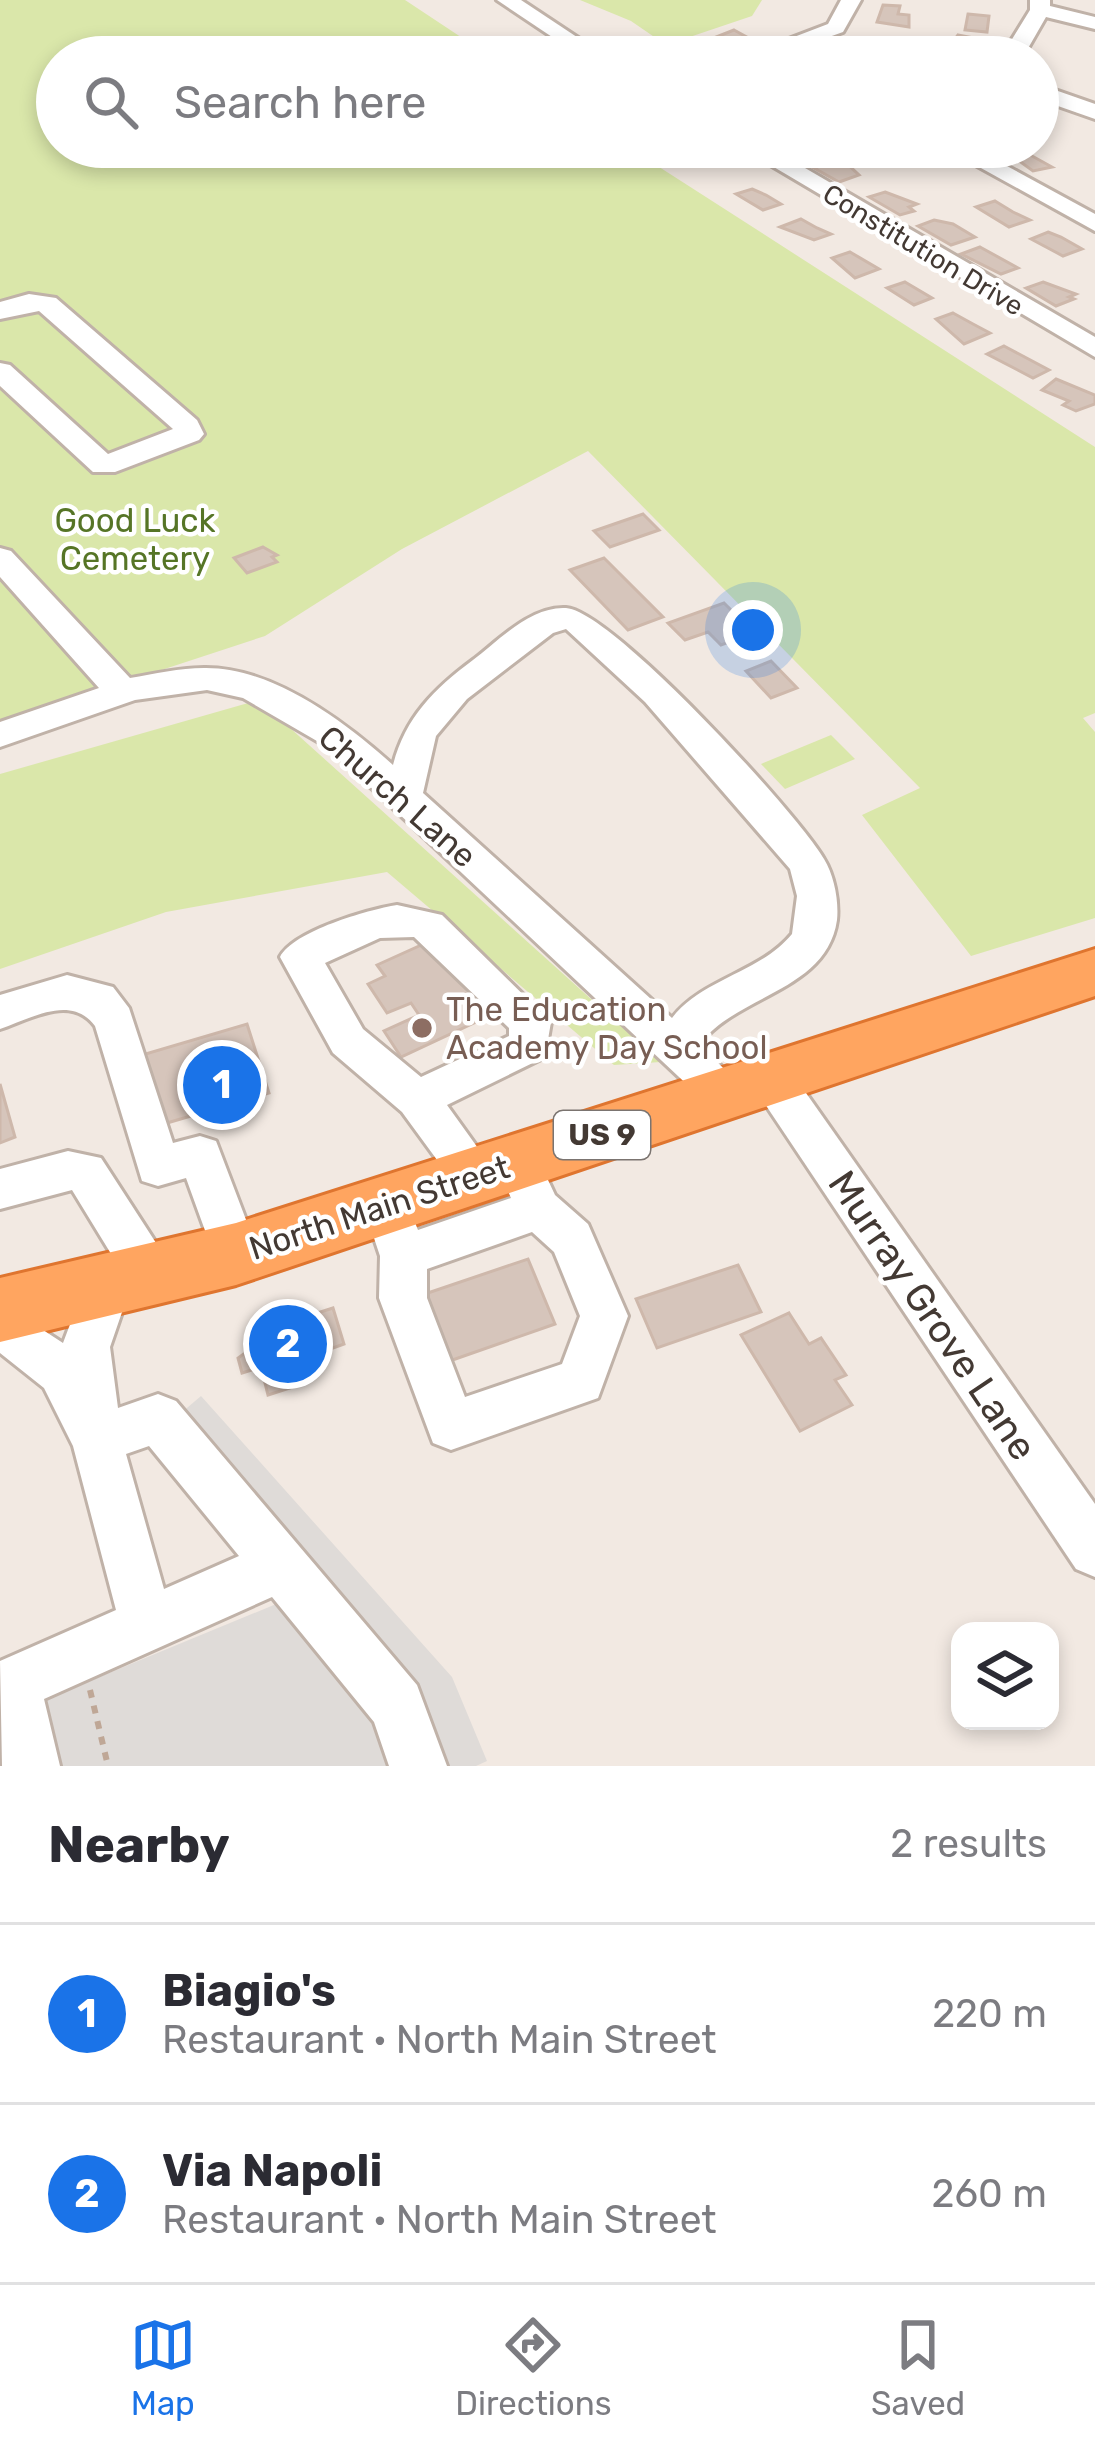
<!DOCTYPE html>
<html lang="en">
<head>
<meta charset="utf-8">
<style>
	:root { --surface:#fff; --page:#f7f7f7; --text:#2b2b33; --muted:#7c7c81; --line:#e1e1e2; --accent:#1a73e8 }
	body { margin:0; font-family:Rubik,sans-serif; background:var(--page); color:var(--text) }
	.controls { position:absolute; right:36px; bottom:36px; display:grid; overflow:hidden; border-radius:24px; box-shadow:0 6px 18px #0003 }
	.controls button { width:108px; height:108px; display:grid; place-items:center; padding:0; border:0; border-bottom:3px solid var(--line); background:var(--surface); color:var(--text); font:60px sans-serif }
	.you { position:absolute; left:753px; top:630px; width:42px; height:42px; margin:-30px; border:9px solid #fff; border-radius:50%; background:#1a73e8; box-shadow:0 0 0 18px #1a73e833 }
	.badge { display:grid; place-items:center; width:78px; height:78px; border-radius:50%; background:var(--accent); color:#fff; font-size:39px; font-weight:700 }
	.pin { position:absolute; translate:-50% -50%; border:6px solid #fff; box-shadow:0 3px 12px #0006 }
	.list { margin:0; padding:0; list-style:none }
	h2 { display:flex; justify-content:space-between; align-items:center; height:156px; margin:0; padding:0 48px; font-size:51px }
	h2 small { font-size:39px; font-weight:400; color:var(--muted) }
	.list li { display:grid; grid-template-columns:78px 1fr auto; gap:36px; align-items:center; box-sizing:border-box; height:180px; padding:0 48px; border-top:3px solid var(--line) }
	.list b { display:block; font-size:45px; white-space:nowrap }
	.list p { margin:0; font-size:39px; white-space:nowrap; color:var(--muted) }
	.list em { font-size:39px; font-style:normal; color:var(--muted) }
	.icon { flex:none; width:66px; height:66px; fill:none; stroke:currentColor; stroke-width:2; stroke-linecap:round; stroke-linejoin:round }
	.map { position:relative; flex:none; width:1095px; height:1766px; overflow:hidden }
	.search { position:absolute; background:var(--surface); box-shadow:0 6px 18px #0003; left:36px; right:36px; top:36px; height:132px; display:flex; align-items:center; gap:30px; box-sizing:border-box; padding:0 42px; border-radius:66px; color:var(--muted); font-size:45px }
	.sheet { height:516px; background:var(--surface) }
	nav { display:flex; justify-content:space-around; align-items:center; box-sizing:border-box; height:168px; border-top:3px solid var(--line); background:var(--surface); font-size:33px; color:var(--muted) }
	nav a { display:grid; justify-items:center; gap:6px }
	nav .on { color:var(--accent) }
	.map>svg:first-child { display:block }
	.green { fill:#dae7aa }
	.parking { fill:#dfdbd8 }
	.building { fill:#d6c5bb; stroke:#ceb8ab; stroke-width:3 }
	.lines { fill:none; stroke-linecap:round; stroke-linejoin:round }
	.minor-casing { stroke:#c0b2a8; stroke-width:6 }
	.highway-casing { stroke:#df752f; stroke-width:6 }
	.path { stroke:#bfa796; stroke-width:6; stroke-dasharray:8 8; stroke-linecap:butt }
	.minor { fill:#fff; fill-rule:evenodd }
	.highway { fill:#ffa560; fill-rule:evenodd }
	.education-dot { fill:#8d6e63; stroke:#fff; stroke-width:4.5 }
	.labels { text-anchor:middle; stroke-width:9; stroke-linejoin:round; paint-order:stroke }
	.far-street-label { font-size:27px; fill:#433933; stroke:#fff }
	.shield { fill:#fff; stroke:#7b7470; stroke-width:3 }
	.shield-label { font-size:30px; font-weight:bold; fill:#433933 }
	.park-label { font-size:33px; fill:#567526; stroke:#fff }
	.street-label { font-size:33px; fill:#433933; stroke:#fff }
	.education-label { font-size:33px; fill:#785e54; stroke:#fff; text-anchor:start }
	.near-street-label { font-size:39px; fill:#433933; stroke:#fff }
</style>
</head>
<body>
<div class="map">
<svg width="1095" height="1766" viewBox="0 0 1095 1766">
	<rect width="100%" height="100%" fill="#f2e9e2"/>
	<g class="green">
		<polygon points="0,0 405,0 491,57 57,57 57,147 628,147 1095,447 1095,713 1083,718 1095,732 1095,918 971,956 862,815 920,788 588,451 402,549 265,636 0,723"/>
		<polygon points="580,0 762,0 752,16 666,45 631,21"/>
		<polygon points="259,700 661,1062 614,1065 387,872 166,912 0,969 0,774"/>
		<polygon points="831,735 855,759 785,789 761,764"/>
	</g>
	<polygon class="parking" points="201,1396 452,1677 487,1761 476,1766 0,1766 0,1718 281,1602 147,1442"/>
	<g class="building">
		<polygon points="883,5 900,6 898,14 909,15 909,27 877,22"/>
		<polygon points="968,14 989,16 987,32 965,30"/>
		<polygon points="734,30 754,41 727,48 711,39"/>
		<polygon points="958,35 984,40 970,54 953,51 961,40 955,39"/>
		<polygon points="680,147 698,158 678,165 653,149"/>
		<polygon points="902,147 909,149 928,160 914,165 878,150"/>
		<polygon points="1023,151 1052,167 1033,171 1011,155"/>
		<polygon points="834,161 846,163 859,175 839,182 814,168"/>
		<polygon points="752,189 766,195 781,204 763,210 736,194"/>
		<polygon points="885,192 917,204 909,207 914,211 900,215 869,197"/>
		<polygon points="995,201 1013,212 1030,220 1009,227 976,207"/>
		<polygon points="801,219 817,228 831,234 814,240 780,227"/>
		<polygon points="934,220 953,224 975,237 951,245 918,226"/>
		<polygon points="1048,232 1061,237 1082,249 1063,256 1031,239"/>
		<polygon points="980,247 1018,268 1001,274 961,254"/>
		<polygon points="850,252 879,269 855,278 832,258"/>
		<polygon points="905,282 932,298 914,305 887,288"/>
		<polygon points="1043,282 1076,294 1069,297 1074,299 1056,306 1026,288"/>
		<polygon points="953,313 973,324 990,333 964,344 936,319"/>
		<polygon points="1004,346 1049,370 1033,378 987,354"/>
		<polygon points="1056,379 1095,395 1095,404 1076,411 1063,405 1069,401 1042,390"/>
		<polygon points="643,514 659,530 610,547 594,531"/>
		<polygon points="263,547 277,555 272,557 277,562 247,573 234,558"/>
		<polygon points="604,558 663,617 628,630 570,570"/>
		<polygon points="724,603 742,621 728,626 740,638 721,645 708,632 685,640 668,623"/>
		<polygon points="771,661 797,688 771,698 746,671"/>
		<polygon points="428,942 452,963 489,1016 401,1057 384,1031 419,1015 411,1003 387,1013 368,984 385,976 377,965"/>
		<polygon points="247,1024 269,1093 160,1125 142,1055"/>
		<polygon points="0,1084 15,1137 0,1143"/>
		<polygon points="528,1259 555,1324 441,1364 416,1297"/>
		<polygon points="738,1265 761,1312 657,1348 636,1299"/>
		<polygon points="333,1308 344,1344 319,1353 322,1364 293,1373 296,1386 268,1395 261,1367 242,1373 238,1358 245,1353 249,1335"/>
		<polygon points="789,1313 809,1344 821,1338 846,1375 835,1380 852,1405 800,1431 741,1335"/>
	</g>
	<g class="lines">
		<g class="minor-casing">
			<g id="minor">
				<polygon points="497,0 521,0 607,57 582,57"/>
				<polygon points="841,0 861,0 843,32 773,57 742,57 828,24"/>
				<polygon points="1030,0 1050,0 1050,6 1095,17 1095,29 1046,17 1023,57 1001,57 1030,10"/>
				<polygon points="1038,84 1095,104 1095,119 1038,99"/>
				<polygon points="740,147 769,147 1095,337 1095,357"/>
				<polygon points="943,147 972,147 1095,214 1095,231"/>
				<polygon points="29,294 56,298 197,420 204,434 199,440 115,472 93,472 0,386 0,363 10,365 108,454 173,429 39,311 0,319 0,302"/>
				<path d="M0,548L11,551L130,678C154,674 180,668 204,668C273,667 345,722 393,765C405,718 434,689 473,660C499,640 531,606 566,608C612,611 798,814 824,859C834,875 839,901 837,920C827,991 736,995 700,1044L749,1095L742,1108L727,1113L712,1108L329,748L243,698L207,690L135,700L0,747V722L99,688L0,577ZM566,629L645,702L790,869L797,896L792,934C760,973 703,978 672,1018L423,793L436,736L467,699L553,633Z"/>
				<path d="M397,905L442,915L551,1022L545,1057L447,1105L498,1176L491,1190L475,1196L459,1190L402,1112L333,1053L280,957C294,931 367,910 397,905ZM414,937L509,1028V1036L421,1077L363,1029L325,963L380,938Z"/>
				<path d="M67,975L113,987L129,1008L173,1143L200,1136L216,1141L259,1254L253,1269L236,1275L219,1269L186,1178L158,1186L142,1181L95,1026C71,994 32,1018 0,1029V995Z"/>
				<polygon points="772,1061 787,1066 1095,1504 1095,1577 1076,1569 757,1092 750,1079 757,1066"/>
				<path d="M517,1143L533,1148L555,1195L588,1224L628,1316L598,1398L451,1450L433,1443L379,1298L380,1256L363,1205L370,1191L386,1185L402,1191L418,1230L511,1198L495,1162L501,1148ZM532,1232L554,1252L580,1316L562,1364L465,1397L427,1298V1269Z"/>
				<polygon points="68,1151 101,1158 169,1263 176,1278 169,1293 152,1299 135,1293 72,1190 0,1209 0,1169"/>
				<path d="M106,1267L123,1274L130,1289L110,1347L118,1408L158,1394L176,1401L417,1685L447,1766H389L374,1722L272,1597L44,1699L60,1766H2L0,1661L116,1610L73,1446L44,1388L0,1353V1302L63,1343L89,1274ZM149,1446L239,1556L164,1589L126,1454Z"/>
			</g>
		</g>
		<g class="highway-casing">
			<polygon id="highway" points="1095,949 1095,996 236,1285 0,1342 0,1278 236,1223"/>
		</g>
		<polyline class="path" points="90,1690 108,1766"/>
		<use href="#minor" class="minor"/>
		<use href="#highway" class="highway"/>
	</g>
	<circle class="education-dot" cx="422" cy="1028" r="12"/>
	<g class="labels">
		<g class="far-street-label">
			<text transform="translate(923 250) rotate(31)" y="9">Constitution Drive</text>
		</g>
		<rect class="shield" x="554" y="1111" width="96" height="48" rx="9"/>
		<g class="shield-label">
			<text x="602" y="1145">US 9</text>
		</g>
		<g class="park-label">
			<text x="135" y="532">Good Luck<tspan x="135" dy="38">Cemetery</tspan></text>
		</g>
		<g class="street-label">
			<text transform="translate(398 796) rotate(41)" y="12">Church Lane</text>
			<text transform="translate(379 1207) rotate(-18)" y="12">North Main Street</text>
		</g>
		<g class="education-label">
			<text x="446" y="1021">The Education<tspan x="446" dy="38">Academy Day School</tspan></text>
		</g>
		<g class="near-street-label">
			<text transform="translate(933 1315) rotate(56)" y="14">Murray Grove Lane</text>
		</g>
	</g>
</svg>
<div class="controls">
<button><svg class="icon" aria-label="layers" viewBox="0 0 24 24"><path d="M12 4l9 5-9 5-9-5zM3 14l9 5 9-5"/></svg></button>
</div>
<div class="you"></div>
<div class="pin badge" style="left:222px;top:1085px">1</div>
<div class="pin badge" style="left:288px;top:1344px">2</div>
<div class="search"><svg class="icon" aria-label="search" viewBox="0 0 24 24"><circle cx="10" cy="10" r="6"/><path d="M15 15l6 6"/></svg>Search here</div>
</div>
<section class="sheet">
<h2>Nearby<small>2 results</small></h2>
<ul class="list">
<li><span class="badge">1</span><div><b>Biagio's</b><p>Restaurant · North Main Street</p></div><em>220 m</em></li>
<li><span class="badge">2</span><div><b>Via Napoli</b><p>Restaurant · North Main Street</p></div><em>260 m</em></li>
</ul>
</section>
<nav>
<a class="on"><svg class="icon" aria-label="map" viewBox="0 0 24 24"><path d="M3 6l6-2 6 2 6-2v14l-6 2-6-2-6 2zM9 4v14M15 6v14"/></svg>Map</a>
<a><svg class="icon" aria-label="directions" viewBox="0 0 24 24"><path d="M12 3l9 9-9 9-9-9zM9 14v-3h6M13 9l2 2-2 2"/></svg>Directions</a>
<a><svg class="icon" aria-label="saved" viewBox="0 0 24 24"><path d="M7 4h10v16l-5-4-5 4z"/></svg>Saved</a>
</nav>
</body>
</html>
